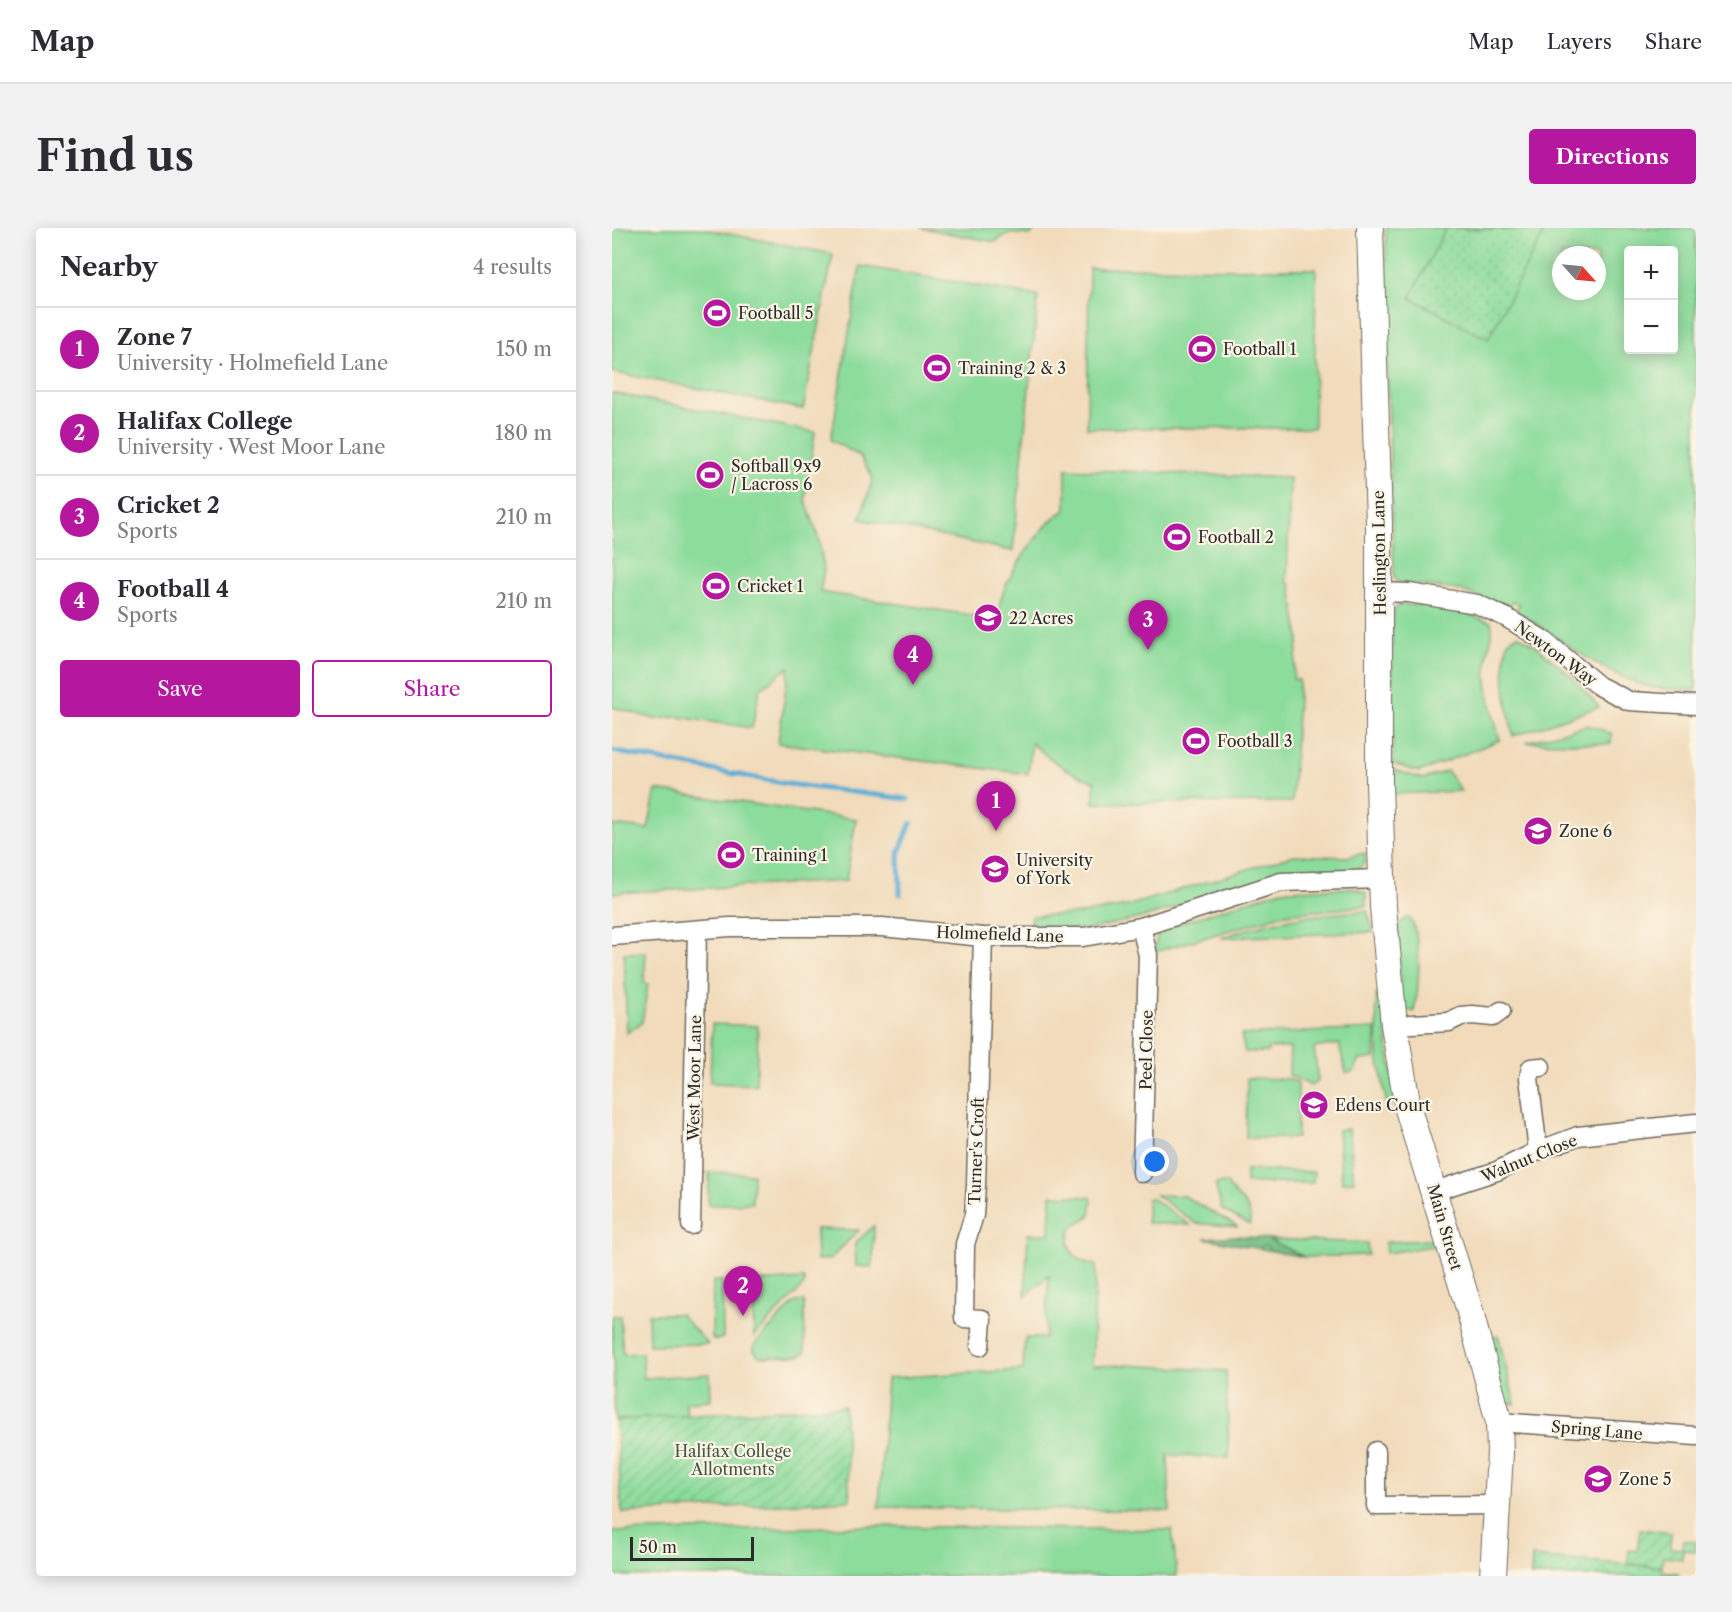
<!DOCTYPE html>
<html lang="en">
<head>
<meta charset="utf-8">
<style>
	:root { --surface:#fff; --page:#f2f2f3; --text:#2b2b33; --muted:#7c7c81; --line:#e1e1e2; --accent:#b5179e }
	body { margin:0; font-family:"Libre Caslon Text",serif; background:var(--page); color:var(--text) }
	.controls { position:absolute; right:18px; top:18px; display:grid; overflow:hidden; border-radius:6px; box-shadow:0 3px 15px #0003 }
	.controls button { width:54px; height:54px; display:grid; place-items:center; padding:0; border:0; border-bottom:2px solid var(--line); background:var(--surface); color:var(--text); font:30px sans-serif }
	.compass { position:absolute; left:940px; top:18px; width:54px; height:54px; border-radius:50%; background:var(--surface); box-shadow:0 3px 15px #0003; rotate:117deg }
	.scale { position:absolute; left:18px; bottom:15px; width:124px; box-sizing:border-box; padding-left:6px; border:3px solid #2b2b2b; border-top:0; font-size:16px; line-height:21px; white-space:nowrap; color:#2b2b2b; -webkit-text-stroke:4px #fcf5e5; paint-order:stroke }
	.you { position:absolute; left:543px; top:934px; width:21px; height:21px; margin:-15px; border:4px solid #fff; border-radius:50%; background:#1a73e8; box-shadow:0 0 0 9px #1a73e833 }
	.badge { display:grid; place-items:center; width:39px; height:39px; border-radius:50%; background:var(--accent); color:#fff; font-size:20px; font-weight:700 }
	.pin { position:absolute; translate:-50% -50px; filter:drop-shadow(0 2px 3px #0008) }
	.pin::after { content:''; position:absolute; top:32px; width:21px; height:18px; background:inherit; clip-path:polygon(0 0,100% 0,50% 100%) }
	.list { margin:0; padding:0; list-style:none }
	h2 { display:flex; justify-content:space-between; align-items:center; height:78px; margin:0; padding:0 24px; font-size:26px }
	h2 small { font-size:20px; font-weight:400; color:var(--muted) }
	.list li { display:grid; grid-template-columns:39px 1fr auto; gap:18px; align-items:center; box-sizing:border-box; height:84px; padding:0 24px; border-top:2px solid var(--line) }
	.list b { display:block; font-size:22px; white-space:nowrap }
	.list p { margin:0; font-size:20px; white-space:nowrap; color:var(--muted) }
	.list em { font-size:20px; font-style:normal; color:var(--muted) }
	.actions { display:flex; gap:12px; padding:18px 24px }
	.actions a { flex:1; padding:14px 0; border:2px solid var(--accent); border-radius:6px; text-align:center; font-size:21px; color:var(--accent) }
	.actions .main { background:var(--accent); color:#fff }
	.map { position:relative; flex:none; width:1084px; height:1348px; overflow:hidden; border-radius:6px }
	header { display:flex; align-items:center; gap:36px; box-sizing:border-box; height:84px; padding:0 30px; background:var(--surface); border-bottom:2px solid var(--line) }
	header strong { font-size:28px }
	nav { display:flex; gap:33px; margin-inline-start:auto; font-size:21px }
	.intro { display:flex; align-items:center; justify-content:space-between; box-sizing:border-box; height:144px; padding:0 36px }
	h1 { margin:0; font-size:42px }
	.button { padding:15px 27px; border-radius:6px; background:var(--accent); color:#fff; font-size:21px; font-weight:700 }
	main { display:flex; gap:36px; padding:0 36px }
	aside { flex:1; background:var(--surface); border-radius:6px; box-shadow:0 3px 15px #0003 }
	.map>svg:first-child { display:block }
	.grass { fill:#8cdc9b; stroke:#5c8463; stroke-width:1.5; fill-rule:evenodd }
	.forest { fill:url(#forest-crowns); stroke:#4e7457; stroke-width:1.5 }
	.park { fill:url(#park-dots); stroke:#5c8463; stroke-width:1.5 }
	.garden { fill:url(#garden-furrows); stroke:#5c8463; stroke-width:1.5 }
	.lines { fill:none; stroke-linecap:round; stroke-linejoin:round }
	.stream { stroke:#5aadd5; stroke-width:5 }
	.street-casing { stroke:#70695d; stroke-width:21 }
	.secondary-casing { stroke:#70695d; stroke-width:28 }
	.street { stroke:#fff; stroke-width:18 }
	.secondary { stroke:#fff; stroke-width:26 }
	.labels { text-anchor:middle; stroke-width:4.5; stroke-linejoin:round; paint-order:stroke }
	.poi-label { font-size:16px; fill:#2b2b2b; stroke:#fcf5e5; text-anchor:start }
	.street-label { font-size:16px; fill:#2b2b2b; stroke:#fcf5e5 }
	.park-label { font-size:16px; fill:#435747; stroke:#fcf5e5 }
</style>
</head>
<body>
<header>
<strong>Map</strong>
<nav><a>Map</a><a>Layers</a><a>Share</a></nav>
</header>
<div class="intro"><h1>Find us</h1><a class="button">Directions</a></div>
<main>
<aside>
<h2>Nearby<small>4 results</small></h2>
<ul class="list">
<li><span class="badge">1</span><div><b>Zone 7</b><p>University · Holmefield Lane</p></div><em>150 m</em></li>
<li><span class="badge">2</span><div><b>Halifax College</b><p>University · West Moor Lane</p></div><em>180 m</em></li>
<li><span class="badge">3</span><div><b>Cricket 2</b><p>Sports</p></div><em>210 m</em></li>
<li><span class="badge">4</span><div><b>Football 4</b><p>Sports</p></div><em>210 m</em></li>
</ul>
<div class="actions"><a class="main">Save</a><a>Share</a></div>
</aside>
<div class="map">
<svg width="1084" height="1348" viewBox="0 0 1084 1348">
	<defs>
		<pattern id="forest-crowns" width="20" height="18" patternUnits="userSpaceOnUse" patternTransform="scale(1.5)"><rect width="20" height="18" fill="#71bc83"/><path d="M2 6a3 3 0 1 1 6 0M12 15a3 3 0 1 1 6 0" fill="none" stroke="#5d996b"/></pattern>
		<pattern id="park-dots" width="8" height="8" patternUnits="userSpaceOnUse" patternTransform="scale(1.5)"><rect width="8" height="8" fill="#8cdc9b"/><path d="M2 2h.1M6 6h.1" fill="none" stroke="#79bd86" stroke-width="1.8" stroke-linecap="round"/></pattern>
		<pattern id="garden-furrows" width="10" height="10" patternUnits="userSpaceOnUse" patternTransform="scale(1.5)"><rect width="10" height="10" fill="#8cdc9b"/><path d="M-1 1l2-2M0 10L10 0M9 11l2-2" fill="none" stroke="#79bd86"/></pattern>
	</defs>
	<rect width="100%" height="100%" fill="#fcf5e5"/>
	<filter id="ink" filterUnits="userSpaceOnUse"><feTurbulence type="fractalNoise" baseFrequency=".0167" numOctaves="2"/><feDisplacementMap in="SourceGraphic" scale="12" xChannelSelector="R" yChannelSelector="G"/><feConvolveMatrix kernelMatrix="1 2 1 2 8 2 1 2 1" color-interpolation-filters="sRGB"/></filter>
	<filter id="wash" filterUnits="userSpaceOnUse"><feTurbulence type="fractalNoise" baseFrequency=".008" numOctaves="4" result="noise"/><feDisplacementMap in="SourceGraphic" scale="24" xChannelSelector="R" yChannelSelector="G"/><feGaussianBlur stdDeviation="1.35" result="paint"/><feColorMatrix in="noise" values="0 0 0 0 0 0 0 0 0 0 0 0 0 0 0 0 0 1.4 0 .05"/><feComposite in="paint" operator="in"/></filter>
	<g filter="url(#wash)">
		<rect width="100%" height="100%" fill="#f1dbbb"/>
		<g class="grass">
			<polygon points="0,0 87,0 221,26 191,181 0,144"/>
			<polygon points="309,0 425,0 418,7 397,5 383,14"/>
			<path d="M774,0H1084V462C1069,461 1052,462 1038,459C987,445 948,409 904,383L907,376L900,374L898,380L848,362L787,355L782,350L775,136ZM1017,22H1062V122H1017ZM949,27H985V63H949Z"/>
			<polygon points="248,38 426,68 401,323 248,291 261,250 248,228 219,212"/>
			<polygon points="477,40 704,41 702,200 475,200"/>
			<path d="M0,165L203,204L193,271L206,308L212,341L208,364L385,391C387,384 387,376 390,368C398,344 431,293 454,282V241L678,250L675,353L679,358L687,409L681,451L687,452L680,574L481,575L483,554C459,546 438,532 420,515L416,546L166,515L177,439L148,461L140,500L66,489L43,491L0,479Z"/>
			<path d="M788,377C820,375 850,384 879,394C883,407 876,418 875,431C872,457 881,487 888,512L807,544L781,536L780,395L782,382Z"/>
			<path d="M906,407L924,418L960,449L987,479L901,508C895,476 888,445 896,413Z"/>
			<polygon points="976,497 999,505 999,516 914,514"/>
			<polygon points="782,542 811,551 835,543 849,563 781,566"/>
			<polygon points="44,562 244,591 234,653 0,665 0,597 36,601"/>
			<polygon points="753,625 753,635 744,643 668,647 537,688 480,701 426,701 419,694 420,688 467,686 515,678 682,627 735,629"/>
			<polygon points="741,660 754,665 754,678 673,686 543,724 544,712 549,701 670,662"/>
			<path d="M755,683L762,704L609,710C657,691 704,686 755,683Z"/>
			<path d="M794,690L798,691C811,711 807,761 802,784L789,780L786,698Z"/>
			<polygon points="34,724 32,755 36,756 30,794 15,805 12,725"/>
			<polygon points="764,767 769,767 784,872 775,879 766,828"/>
			<polygon points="100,796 146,798 144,857 98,855"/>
			<polygon points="764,801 763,830 748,832 742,844 734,845 727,816 702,820 706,853 699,858 677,847 678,820 656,820 656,824 633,824 629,807"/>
			<polygon points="635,850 677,851 686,855 685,910 634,910"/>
			<polygon points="737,901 742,953 730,954 726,902"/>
			<polygon points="634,942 702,944 701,955 634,955"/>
			<polygon points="97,944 141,946 140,975 96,977"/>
			<path d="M615,955C623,973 640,971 638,997L610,982L603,956Z"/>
			<path d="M439,967L478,969L480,971L478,988L461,998C450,1019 462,1034 484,1037L480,1138L514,1137L614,1143L617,1230L556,1227L558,1283L267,1279L275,1150L411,1142L413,1110H433L437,1048L413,1068L416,1006H438Z"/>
			<polygon points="544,967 572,968 626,999 583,995"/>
			<polygon points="539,970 578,997 535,995 535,971"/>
			<polygon points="262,998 261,1035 259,1039 244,1038 243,1015"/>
			<polygon points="204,1001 247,1002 218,1031 205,1032"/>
			<polygon points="656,1011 755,1015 756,1027 692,1029"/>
			<polygon points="820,1012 822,1018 774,1025 773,1014"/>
			<polygon points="192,1051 192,1057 142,1109 140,1054"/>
			<polygon points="101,1053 110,1053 111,1110 104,1112 100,1110"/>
			<polygon points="183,1074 192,1074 193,1124 187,1128 148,1129 142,1123 142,1117"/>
			<polygon points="36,1086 68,1086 96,1116 37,1117"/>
			<polygon points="0,1088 8,1088 11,1126 30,1125 32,1150 98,1146 99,1172 74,1174 75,1188 3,1192"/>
			<polygon points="886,1107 903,1176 893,1175 874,1110"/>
			<polygon points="264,1298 560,1302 565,1348 0,1348 0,1304"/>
		</g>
		<polygon class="forest" points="625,1008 656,1011 692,1029 592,1010"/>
		<g class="park">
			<polygon points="834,0 933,2 876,111 798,70"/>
			<polygon points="920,1329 1050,1339 1050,1343 1066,1345 1066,1348 919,1348"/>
		</g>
		<g class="garden">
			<polygon points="232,1178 238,1272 10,1285 4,1192"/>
			<polygon points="1028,1301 1059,1305 1058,1320 1070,1321 1071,1312 1084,1314 1084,1324 1071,1321 1070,1331 1051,1329 1050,1339 1016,1336 1017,1322 1025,1323"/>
		</g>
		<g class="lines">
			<g class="stream">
				<polyline points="0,523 176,556 296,571"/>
				<polyline points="288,666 287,625 299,595"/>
			</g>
		</g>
	</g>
	<g filter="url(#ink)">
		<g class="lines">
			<g class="street-casing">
				<g id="street">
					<polyline points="768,364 797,365 865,376 895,390 933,413 987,458 1017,473 1084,477"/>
					<polyline points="529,699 536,727 530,945"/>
					<polyline points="0,708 118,699 270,699 371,709 471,709 529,699 669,654 769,651"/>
					<polyline points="782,797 837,794 849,788 860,787 881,789 889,783"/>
					<polyline points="926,923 917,850 919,840 929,839"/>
					<polyline points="823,963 885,943 926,923 966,908 1084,895"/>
					<polyline points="79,997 85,703"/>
					<polyline points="368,1118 370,1091 352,1090 353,1016 362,987 364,957 371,709"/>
					<polyline points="887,1194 1084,1208"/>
					<polyline points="764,1223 764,1278 886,1277"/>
				</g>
			</g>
			<g class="secondary-casing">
				<polyline id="secondary" points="758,0 767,296 767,555 771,679 782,797 796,881 857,1080 887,1194 888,1225 881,1348"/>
			</g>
			<use href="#street" class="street"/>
			<use href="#secondary" class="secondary"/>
		</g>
	</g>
	<defs>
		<g id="stadium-disc" transform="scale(1.5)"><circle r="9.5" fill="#b5179e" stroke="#fcf5e5"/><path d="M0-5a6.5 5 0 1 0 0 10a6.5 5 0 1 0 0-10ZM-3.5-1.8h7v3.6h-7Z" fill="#fff"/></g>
		<g id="university-disc" transform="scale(1.5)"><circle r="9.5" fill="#b5179e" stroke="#fcf5e5"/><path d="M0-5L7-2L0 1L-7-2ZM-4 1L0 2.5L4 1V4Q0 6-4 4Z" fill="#fff"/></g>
	</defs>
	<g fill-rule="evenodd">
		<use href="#stadium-disc" x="105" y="85"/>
		<use href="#stadium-disc" x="590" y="121"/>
		<use href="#stadium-disc" x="325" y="140"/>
		<use href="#stadium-disc" x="98" y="247"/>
		<use href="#stadium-disc" x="565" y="309"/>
		<use href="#stadium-disc" x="104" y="358"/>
		<use href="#university-disc" x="376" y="390"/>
		<use href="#stadium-disc" x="584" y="513"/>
		<use href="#university-disc" x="926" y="603"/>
		<use href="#stadium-disc" x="119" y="627"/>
		<use href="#university-disc" x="383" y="641"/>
		<use href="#university-disc" x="702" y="877"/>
		<use href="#university-disc" x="986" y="1251"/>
	</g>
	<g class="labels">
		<g class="poi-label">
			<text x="126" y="91">Football 5</text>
			<text x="611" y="127">Football 1</text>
			<text x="346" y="146">Training 2 &amp; 3</text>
			<text x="119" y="244">Softball 9x9<tspan x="119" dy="18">/ Lacross 6</tspan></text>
			<text x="586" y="315">Football 2</text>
			<text x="125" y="364">Cricket 1</text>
			<text x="397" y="396">22 Acres</text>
			<text x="605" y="519">Football 3</text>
			<text x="947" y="609">Zone 6</text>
			<text x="140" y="633">Training 1</text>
			<text x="404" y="638">University<tspan x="404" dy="18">of York</tspan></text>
			<text x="723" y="883">Edens Court</text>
			<text x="1007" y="1257">Zone 5</text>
		</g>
		<g class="street-label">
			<text transform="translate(767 325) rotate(-91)" y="6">Heslington Lane</text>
			<text transform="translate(944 425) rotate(36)" y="6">Newton Way</text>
			<text transform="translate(388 706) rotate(2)" y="6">Holmefield Lane</text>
			<text transform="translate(534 822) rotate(-89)" y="6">Peel Close</text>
			<text transform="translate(82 850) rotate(-89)" y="6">West Moor Lane</text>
			<text transform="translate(364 923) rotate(-88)" y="6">Turner's Croft</text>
			<text transform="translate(917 930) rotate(-22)" y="6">Walnut Close</text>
			<text transform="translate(833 999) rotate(74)" y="6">Main Street</text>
			<text transform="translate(985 1202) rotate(5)" y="6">Spring Lane</text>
		</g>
		<g class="park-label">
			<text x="121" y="1229">Halifax College<tspan x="121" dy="18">Allotments</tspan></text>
		</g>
	</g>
</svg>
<div class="controls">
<button>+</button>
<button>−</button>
</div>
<svg class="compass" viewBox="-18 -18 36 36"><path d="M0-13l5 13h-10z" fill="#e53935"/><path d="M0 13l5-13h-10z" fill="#7c7c81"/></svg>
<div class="scale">50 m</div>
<div class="you"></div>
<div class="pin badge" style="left:384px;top:603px">1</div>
<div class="pin badge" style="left:131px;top:1088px">2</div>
<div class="pin badge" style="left:536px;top:422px">3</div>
<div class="pin badge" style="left:301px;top:457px">4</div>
</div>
</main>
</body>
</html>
